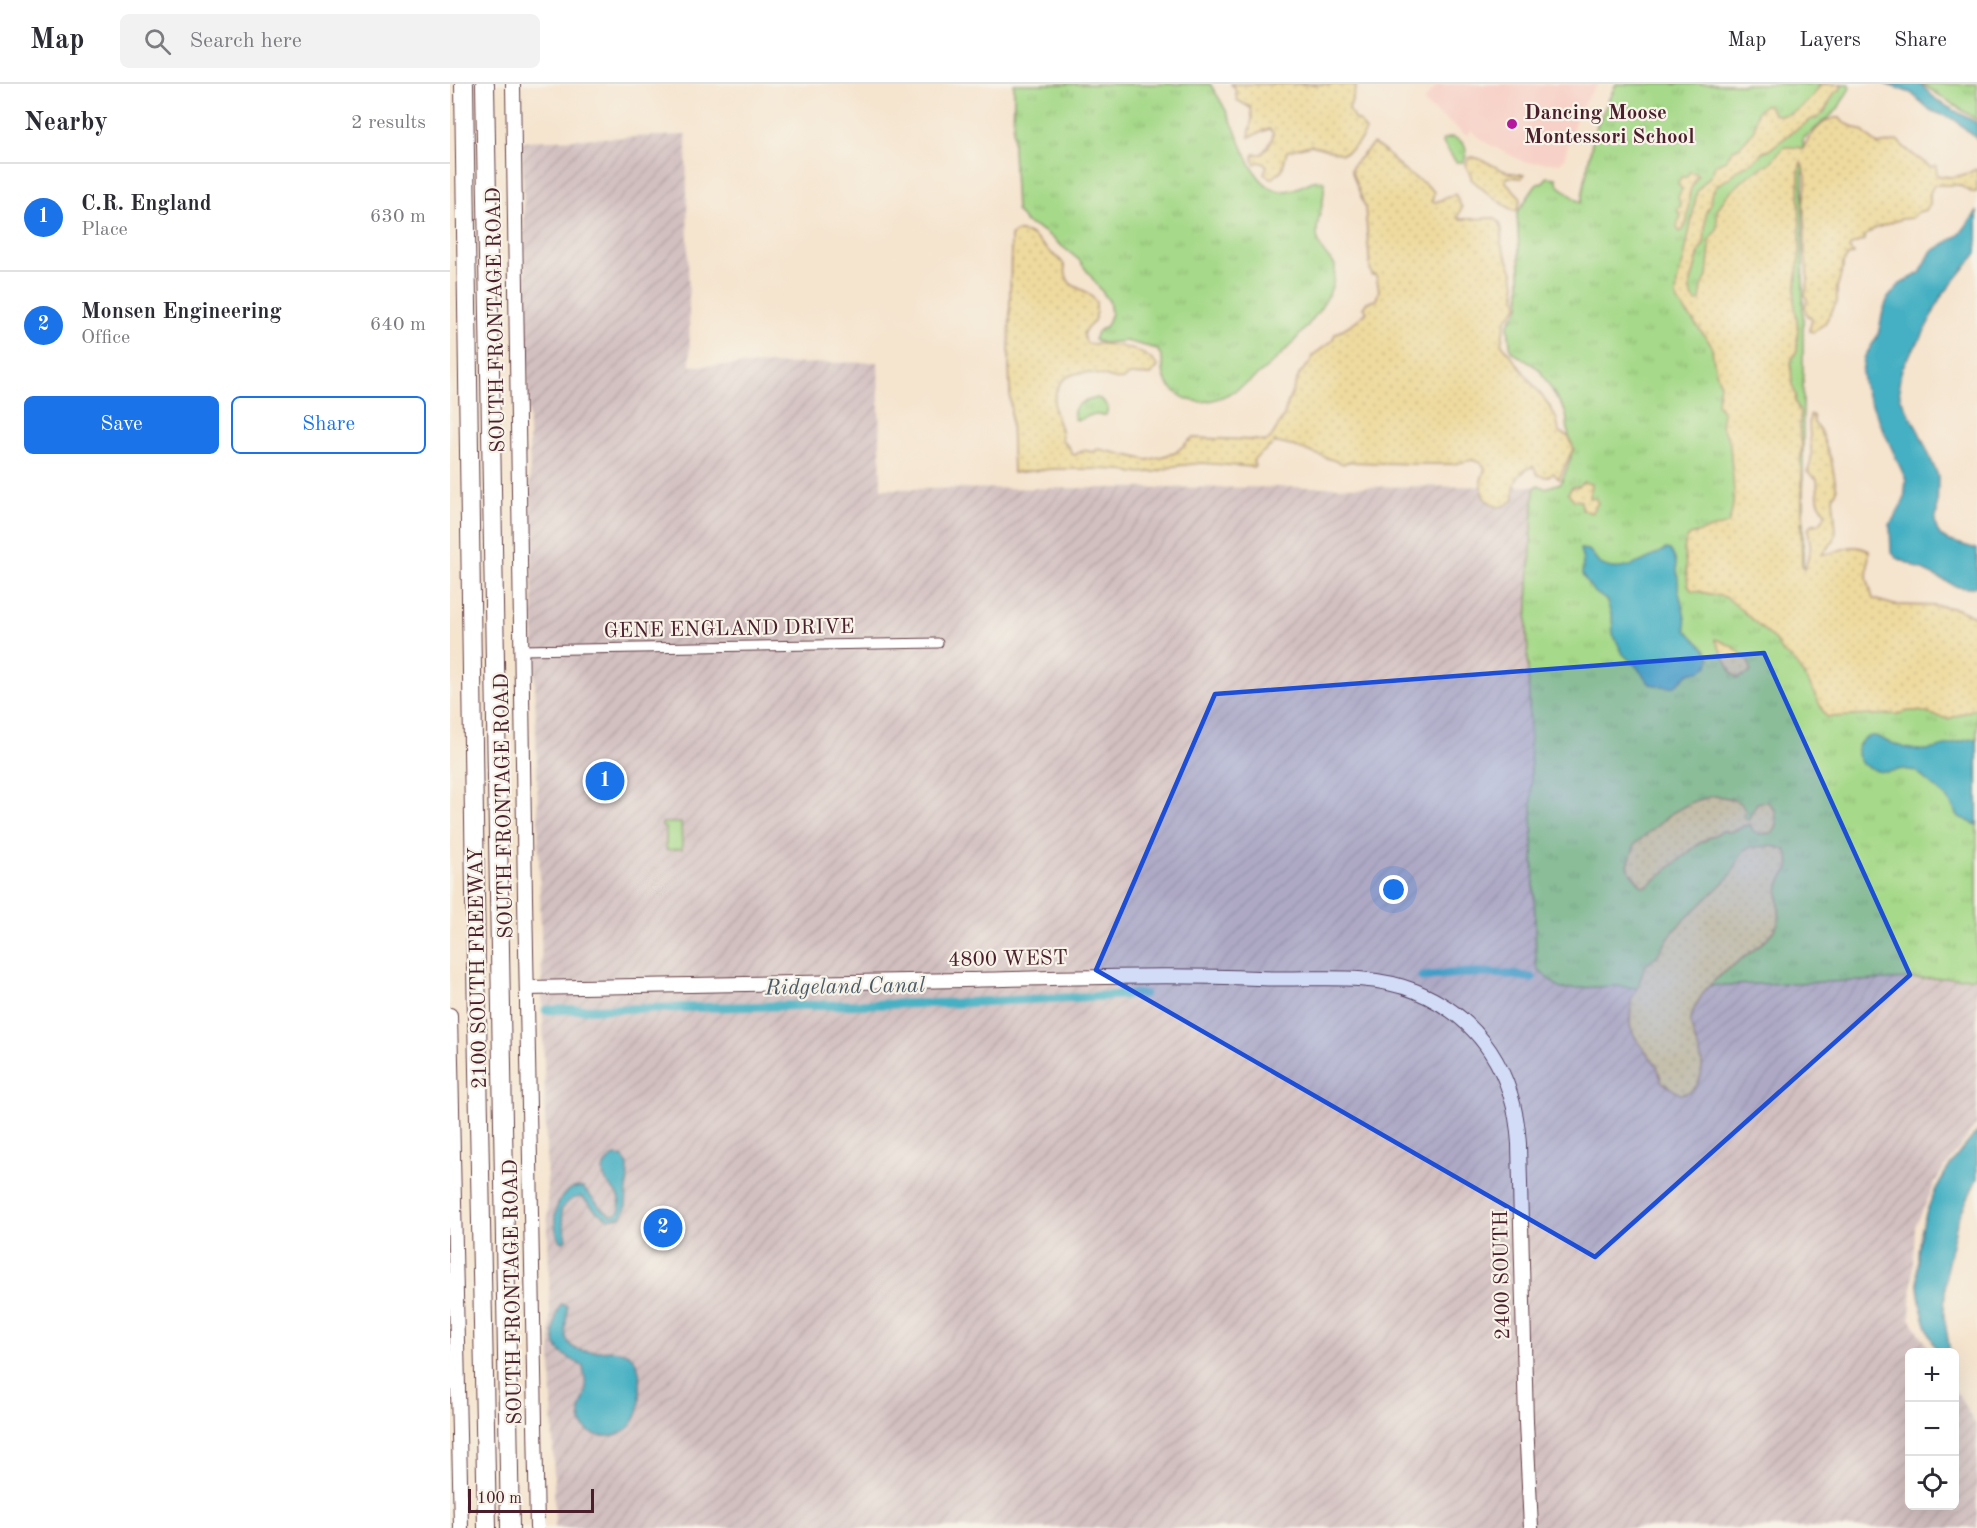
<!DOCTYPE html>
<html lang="en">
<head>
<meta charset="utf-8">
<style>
	:root { --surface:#fff; --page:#f2f2f3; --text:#2b2b33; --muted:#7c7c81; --line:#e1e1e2; --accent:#1a73e8 }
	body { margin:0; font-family:"Old Standard TT",serif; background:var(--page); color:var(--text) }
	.controls { position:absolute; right:18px; bottom:18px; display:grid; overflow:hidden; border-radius:9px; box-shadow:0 6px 24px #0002 }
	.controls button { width:54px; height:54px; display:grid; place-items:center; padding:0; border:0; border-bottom:2px solid var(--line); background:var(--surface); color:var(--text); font:30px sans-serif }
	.scale { position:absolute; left:18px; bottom:15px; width:126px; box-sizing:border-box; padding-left:6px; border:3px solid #4a1f2b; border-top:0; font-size:16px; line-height:21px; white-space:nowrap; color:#4a1f2b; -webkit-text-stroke:4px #f7f3e8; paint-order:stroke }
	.you { position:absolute; left:944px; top:806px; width:21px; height:21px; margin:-15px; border:4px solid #fff; border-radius:50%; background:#1a73e8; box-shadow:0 0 0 9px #1a73e833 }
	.badge { display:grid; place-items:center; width:39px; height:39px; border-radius:50%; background:var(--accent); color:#fff; font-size:20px; font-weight:700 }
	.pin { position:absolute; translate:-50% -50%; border:3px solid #fff; box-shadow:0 2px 6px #0006 }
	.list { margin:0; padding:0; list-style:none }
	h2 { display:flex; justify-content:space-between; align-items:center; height:78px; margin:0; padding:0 24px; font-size:26px }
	h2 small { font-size:20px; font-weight:400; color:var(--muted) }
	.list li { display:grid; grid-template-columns:39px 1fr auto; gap:18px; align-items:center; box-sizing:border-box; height:108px; padding:0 24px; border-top:2px solid var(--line) }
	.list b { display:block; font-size:22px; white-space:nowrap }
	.list p { margin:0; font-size:20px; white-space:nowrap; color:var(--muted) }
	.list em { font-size:20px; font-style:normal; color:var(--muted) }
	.actions { display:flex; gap:12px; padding:18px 24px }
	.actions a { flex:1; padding:14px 0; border:2px solid var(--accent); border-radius:9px; text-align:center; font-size:21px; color:var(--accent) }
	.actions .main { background:var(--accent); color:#fff }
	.icon { flex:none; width:33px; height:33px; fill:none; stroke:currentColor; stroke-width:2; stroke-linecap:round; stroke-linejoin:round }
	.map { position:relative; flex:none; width:1527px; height:1444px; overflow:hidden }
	header { display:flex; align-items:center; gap:36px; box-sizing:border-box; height:84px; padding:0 30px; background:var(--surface); border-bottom:2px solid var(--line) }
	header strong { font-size:28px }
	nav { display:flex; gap:33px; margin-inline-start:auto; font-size:21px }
	.search { width:420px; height:54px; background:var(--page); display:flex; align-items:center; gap:15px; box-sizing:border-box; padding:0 21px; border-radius:9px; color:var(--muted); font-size:22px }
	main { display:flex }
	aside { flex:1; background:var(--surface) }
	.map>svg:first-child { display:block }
	.built { fill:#f7d1c7 }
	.industrial { fill:url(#industrial-furrows) }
	.grass { fill:url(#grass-tufts); stroke:#787c5a; stroke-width:1.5 }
	.sand { fill:url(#sand-dots); stroke:#9c7c64; stroke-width:1.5 }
	.green { fill:#a6d989; stroke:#787c5a; stroke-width:1.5 }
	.water { fill:#45b0c3; stroke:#486877; stroke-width:1.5 }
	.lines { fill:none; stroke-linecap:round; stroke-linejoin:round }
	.canal { stroke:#45b0c3; stroke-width:9 }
	.street-casing { stroke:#643d43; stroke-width:11 }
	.secondary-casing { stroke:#643d43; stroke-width:16 }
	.highway-casing { stroke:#643d43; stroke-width:20 }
	.street { stroke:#fff; stroke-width:9 }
	.secondary { stroke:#fff; stroke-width:14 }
	.highway { stroke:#fff; stroke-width:18 }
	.marked { fill:#1d4ed8; fill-opacity:0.2; stroke:#1d4ed8; stroke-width:4.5; stroke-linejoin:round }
	.poi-dot { fill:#b5179e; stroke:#f7f3e8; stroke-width:2 }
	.labels { text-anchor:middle; stroke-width:4.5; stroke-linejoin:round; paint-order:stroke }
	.poi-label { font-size:21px; font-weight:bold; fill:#4a1f2b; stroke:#f7f3e8; text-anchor:start }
	.street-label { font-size:21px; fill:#4a1f2b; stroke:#f7f3e8 }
	.water-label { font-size:22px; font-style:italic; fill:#485968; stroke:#f7f3e8 }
</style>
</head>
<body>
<header>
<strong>Map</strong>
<div class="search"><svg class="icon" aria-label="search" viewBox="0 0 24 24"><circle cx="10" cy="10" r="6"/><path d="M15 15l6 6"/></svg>Search here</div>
<nav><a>Map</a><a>Layers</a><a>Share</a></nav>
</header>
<main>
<aside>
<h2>Nearby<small>2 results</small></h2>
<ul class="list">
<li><span class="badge">1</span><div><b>C.R. England</b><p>Place</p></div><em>630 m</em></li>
<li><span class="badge">2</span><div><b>Monsen Engineering</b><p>Office</p></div><em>640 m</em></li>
</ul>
<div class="actions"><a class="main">Save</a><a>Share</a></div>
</aside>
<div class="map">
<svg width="1527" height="1444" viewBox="0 0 1527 1444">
	<defs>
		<pattern id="industrial-furrows" width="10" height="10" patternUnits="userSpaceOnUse" patternTransform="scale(1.5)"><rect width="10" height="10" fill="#d2bfc0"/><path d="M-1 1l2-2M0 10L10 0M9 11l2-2" fill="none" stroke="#b6a4a5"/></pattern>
		<pattern id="grass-tufts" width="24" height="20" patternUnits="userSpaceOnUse" patternTransform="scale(1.5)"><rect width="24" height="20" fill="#a6d989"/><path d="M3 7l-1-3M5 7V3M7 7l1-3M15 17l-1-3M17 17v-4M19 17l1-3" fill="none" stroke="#90ba76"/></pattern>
		<pattern id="sand-dots" width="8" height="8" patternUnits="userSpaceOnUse" patternTransform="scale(1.5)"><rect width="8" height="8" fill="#eeda9e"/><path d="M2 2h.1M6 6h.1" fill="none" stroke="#cebb88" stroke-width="1.8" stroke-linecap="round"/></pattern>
	</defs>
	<rect width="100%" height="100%" fill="#f7f3e8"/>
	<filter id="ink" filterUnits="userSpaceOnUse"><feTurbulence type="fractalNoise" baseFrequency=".0167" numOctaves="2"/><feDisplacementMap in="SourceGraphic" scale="12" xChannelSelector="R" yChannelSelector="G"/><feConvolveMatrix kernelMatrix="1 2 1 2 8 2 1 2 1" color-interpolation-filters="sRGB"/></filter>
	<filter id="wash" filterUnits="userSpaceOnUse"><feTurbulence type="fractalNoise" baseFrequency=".008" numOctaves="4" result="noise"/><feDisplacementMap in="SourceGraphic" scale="24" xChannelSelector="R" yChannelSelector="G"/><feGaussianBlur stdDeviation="1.35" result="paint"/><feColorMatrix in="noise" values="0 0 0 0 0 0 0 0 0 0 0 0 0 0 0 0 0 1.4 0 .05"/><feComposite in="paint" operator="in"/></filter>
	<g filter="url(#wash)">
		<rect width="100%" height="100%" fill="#f5e4ce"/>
		<polygon class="built" points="989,0 1148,0 1137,14 1125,37 1114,74 1110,79 1074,78 1037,59 1022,47 1016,51 974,19 976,14"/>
		<polygon class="industrial" points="236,51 240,282 428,278 431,405 1086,402 1527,888 1527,1040 1489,1091 1465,1143 1460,1234 1481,1268 1460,1268 1460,1422 1504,1422 1505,1306 1527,1343 1527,1444 105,1444 72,57"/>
		<g class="grass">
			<path d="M564,0H760C768,12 775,24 781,37C791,57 804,105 831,107C848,109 863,91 874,98C877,133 850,149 885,181C885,191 884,199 880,208C864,243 783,331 740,316C730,313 716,302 714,291C711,278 715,278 707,265L676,257L653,259L644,256L647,248L656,242L661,229L659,217L629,176L593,147L576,139L566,126L563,65Z"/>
			<polygon points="1166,0 1399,0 1400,4 1387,26 1353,55 1353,492 1527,612 1527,893 1188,904 1164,902 1111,905 1088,886 1086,879 1077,539 1084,405 1088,401 1095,404 1111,399 1121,374 1116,329 1089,285 1061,267 1058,242 1060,237 1070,223 1070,188 1067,129 1087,100 1093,99 1097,93 1106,94 1108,101 1131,119 1144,48"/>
			<polygon points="1472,0 1527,0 1527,36"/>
			<path d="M1001,53C1015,56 1020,67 1013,78H1006L992,58L993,56Z"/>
			<path d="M647,314L652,316L658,323L656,331H641L629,336L625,335C619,320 636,317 647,314Z"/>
		</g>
		<g class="sand">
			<path d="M781,0H907L899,25L904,35L910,38L916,47C911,57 902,67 892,70L861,61L837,67L832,86L823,94L819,93L814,89L817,82L813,79L808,78L805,80L803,74L804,70H812L822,56L823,49L819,45L799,53L802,34L801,24L787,16L785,4Z"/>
			<path d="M1371,0H1392L1390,6L1385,8L1374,28L1366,35H1362L1341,49L1319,66L1313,68L1304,77L1289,85L1279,94L1267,101L1261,111L1260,122L1256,128L1254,161L1250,165L1240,202L1241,211L1246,218L1250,217L1252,203L1257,192L1260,162L1258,158L1267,145V126L1277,111L1299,91L1320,79L1334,63H1348L1353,65C1359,52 1374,32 1390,34L1393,38L1412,47L1428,61L1448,57C1457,68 1469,74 1480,83L1486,82L1487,91C1499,95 1515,92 1526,85L1527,86V108H1521L1509,101H1484L1480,109V121L1476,126L1468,128L1462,134L1451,135L1424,145L1415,152V156L1401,161L1399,165L1404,170L1398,172L1393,179V184L1387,203V218L1375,239L1364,248L1359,247L1362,235L1361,233L1357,232L1355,222L1357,216L1355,211L1358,197L1355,168V132L1353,122L1356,102V92L1351,78L1349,85L1350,167L1344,216L1348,245L1347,266L1341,278L1342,301L1346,311L1345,317L1350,329V353L1352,359L1350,381L1352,388V431L1354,434L1351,439L1352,482L1354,485C1357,478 1362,467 1360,459C1359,452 1358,450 1359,443L1363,440H1369C1382,427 1370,426 1368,415C1367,408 1368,402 1367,395L1357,388C1367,370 1356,350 1360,331H1363L1364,339L1370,346L1381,375L1387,406L1383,414L1386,447L1384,457L1372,470C1387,471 1399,456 1419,467L1417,494L1423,515L1444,521L1492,522L1507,525L1527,533V587L1526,589L1527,591V624L1498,635L1469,627H1459L1447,630L1378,633L1375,631L1358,597L1343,576L1332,568L1325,556L1281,517L1275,513L1241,506L1238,501L1234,466L1236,456L1240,451L1278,440C1289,413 1281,387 1280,360L1278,353L1271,342L1273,329L1267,319L1270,300L1265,284L1261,260L1229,219L1226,212L1227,198L1234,175L1247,107L1261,91L1266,80L1276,76L1282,66L1289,63L1304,47L1307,28L1314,21H1318L1324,30C1343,36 1362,15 1371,0Z"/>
			<path d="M923,60C938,67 944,79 957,89C967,96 975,98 984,108L982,118H986L1005,110L1012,124L1007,134L1014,135L1045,134L1050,139L1052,146L1051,160L1063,188L1068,222L1056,236L1051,259L1099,321L1107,336L1109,348L1119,353L1124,365L1121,369L1109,395L1103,389L1097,393L1088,391L1083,382C1067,389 1063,399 1064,415C1053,427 1044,424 1033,413L1031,397L1035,384L1031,379L1022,376L1003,380H968L896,378L894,380L843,362C835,362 831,358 824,359C817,366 809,370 803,377L805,382L803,383L752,379L725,382L705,388L684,389L672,386L645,385H602L563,389L559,279L561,152L565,148C582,146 588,158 600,168C605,172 611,175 614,181C616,187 615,194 620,199C629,207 637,204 646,218C646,223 647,229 645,234C641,246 626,245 638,260C659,259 695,263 708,283L700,291H680C670,300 661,293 650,291C622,284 604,294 604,324C605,332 609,338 611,346C612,349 611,352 612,355C615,361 621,363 622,370L625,371L634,366L642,368L649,365L698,376L725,369L742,354L806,356L814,358L820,355L834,332L838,318L850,289L860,279L862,272L882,257L885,250L903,239L917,228L913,224L917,218L926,216L929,206L926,191H922L920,184L915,123L901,86L903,81Z"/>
			<path d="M1023,73C1035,75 1043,83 1055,87C1061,90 1067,89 1074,91L1072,94L1058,93L1055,97L1071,114L1068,125L1064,127L1042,113L1021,95V92L1015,81L1019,74Z"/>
			<path d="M1239,88L1246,89L1248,91C1245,97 1241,102 1240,108C1237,119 1241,142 1230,148L1227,144L1228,138L1231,132L1227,125L1231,122L1228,113L1232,105L1228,100L1231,93H1237Z"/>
			<polygon points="1133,398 1141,400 1139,414 1145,414 1148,419 1141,429 1132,425 1131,417 1124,416 1118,409 1122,403 1129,402"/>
			<path d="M1265,555C1279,559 1296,570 1301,584L1300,589L1287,594L1282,589Z"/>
			<path d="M1263,712C1276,713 1291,715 1296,727L1293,733L1298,736L1307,719L1317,717L1325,726L1327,742L1323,749L1309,750L1303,747L1300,740L1280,748L1272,747L1250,759L1197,802H1192L1180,788L1178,781L1185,760L1222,729L1242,718Z"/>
			<path d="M1322,762L1335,765C1347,787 1332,787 1329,802C1326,814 1332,829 1328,839C1318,863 1271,884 1254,908C1249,916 1241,927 1241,937C1241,960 1260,974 1248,999C1244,1007 1238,1009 1230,1010L1212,998L1207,982L1185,953L1180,942L1181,916L1189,900L1194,883L1206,873L1225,845L1280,792L1294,766L1301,763Z"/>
		</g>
		<polygon class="green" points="212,739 231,739 232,765 216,766 216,744 212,743"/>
		<g class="water">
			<polygon points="1435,0 1470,0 1489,18 1527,39 1527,55 1505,36 1480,26 1461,9"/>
			<polygon points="1527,128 1527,169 1491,213 1471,254 1456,276 1451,288 1449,300 1450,313 1469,348 1488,392 1487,429 1485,438 1487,446 1491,452 1497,456 1527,465 1527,502 1518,504 1508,503 1447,474 1441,468 1440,441 1454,416 1456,396 1414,303 1412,289 1414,274 1428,251 1433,227 1438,214 1450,200 1470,189 1481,168 1509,151"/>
			<path d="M1130,465L1139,466C1143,470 1144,474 1148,478C1168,494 1197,475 1216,465L1220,466C1229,478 1227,493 1229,508C1232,522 1236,531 1236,546L1255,565L1260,574L1258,582L1252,586L1239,589L1225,602L1218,603L1200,600L1186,582L1173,570L1163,550L1162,534L1157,517L1143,507L1132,491L1133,477Z"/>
			<path d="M1421,652H1425C1440,658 1459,668 1476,666C1493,665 1509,655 1527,655V741L1509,733L1497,714L1465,687L1453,685L1436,688L1427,687L1412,680L1407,671L1408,662L1413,655Z"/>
			<path d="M1527,1048V1094L1507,1138L1496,1187L1494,1232L1500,1268H1488C1459,1215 1461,1148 1491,1096C1501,1078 1514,1063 1527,1048Z"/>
			<path d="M166,1072L173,1074L178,1081V1086L176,1124L171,1133L159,1135L147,1128L132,1113C122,1113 117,1118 111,1126L116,1155L113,1158L109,1156C106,1149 104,1138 105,1131C107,1117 117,1100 133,1104L151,1124L161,1131L167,1130L170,1125C170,1120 170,1116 167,1111C164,1105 158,1101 155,1095C150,1085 156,1075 166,1072Z"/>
			<path d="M111,1220L117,1222C118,1233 112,1247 118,1258C134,1284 192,1239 190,1303C190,1314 191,1325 185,1335C180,1344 171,1351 160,1352C144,1354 128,1345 130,1327C131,1320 136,1313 136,1305C136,1298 134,1290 133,1283C126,1276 115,1274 109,1266C100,1254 105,1231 111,1220Z"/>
		</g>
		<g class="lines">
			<g class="canal">
				<path d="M972,893C1009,888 1046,887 1082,894"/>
				<polyline points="96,926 506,919 694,910"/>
			</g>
		</g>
	</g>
	<g filter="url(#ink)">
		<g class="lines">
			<g class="street-casing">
				<polyline id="street" points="71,566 488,559"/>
			</g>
			<g class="secondary-casing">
				<g id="secondary">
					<polyline points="63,0 75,814 87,1444"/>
					<path d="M77,904C222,901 368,899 513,896C612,894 710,890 808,894C859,897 916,887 965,907C1031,934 1065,990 1069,1060L1076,1338L1081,1444"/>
					<polyline points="0,931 11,1444"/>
				</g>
			</g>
			<g class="highway-casing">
				<g id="highway">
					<polyline points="14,0 26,883 37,1444"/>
					<polyline points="35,0 60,1444"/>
				</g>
			</g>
			<use href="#street" class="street"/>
			<use href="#secondary" class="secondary"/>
			<use href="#highway" class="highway"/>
		</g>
	</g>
	<path class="marked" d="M1314,569L1460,891L1145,1173L646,886L765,610Z"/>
	<circle class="poi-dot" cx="1062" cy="40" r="6"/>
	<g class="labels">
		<g class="poi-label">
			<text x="1074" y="35">Dancing Moose<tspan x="1074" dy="24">Montessori School</tspan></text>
		</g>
		<g class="street-label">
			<text transform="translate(45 236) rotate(-91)" y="7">SOUTH FRONTAGE ROAD</text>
			<text transform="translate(279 544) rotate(-1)" y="7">GENE ENGLAND DRIVE</text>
			<text transform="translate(53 722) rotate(-91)" y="7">SOUTH FRONTAGE ROAD</text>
			<text transform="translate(558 874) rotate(-1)" y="7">4800 WEST</text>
			<text transform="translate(27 884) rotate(-91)" y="7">2100 SOUTH FREEWAY</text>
			<text transform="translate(1051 1191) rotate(-91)" y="7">2400 SOUTH</text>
			<text transform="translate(62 1208) rotate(-91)" y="7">SOUTH FRONTAGE ROAD</text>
		</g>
		<g class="water-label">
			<text transform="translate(395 901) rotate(-1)" y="8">Ridgeland Canal</text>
		</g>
	</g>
</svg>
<div class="controls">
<button>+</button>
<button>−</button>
<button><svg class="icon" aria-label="locate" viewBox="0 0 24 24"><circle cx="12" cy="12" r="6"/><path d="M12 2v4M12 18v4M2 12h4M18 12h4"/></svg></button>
</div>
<div class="scale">100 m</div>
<div class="you"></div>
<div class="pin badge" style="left:155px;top:697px">1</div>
<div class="pin badge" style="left:213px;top:1144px">2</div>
</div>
</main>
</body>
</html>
